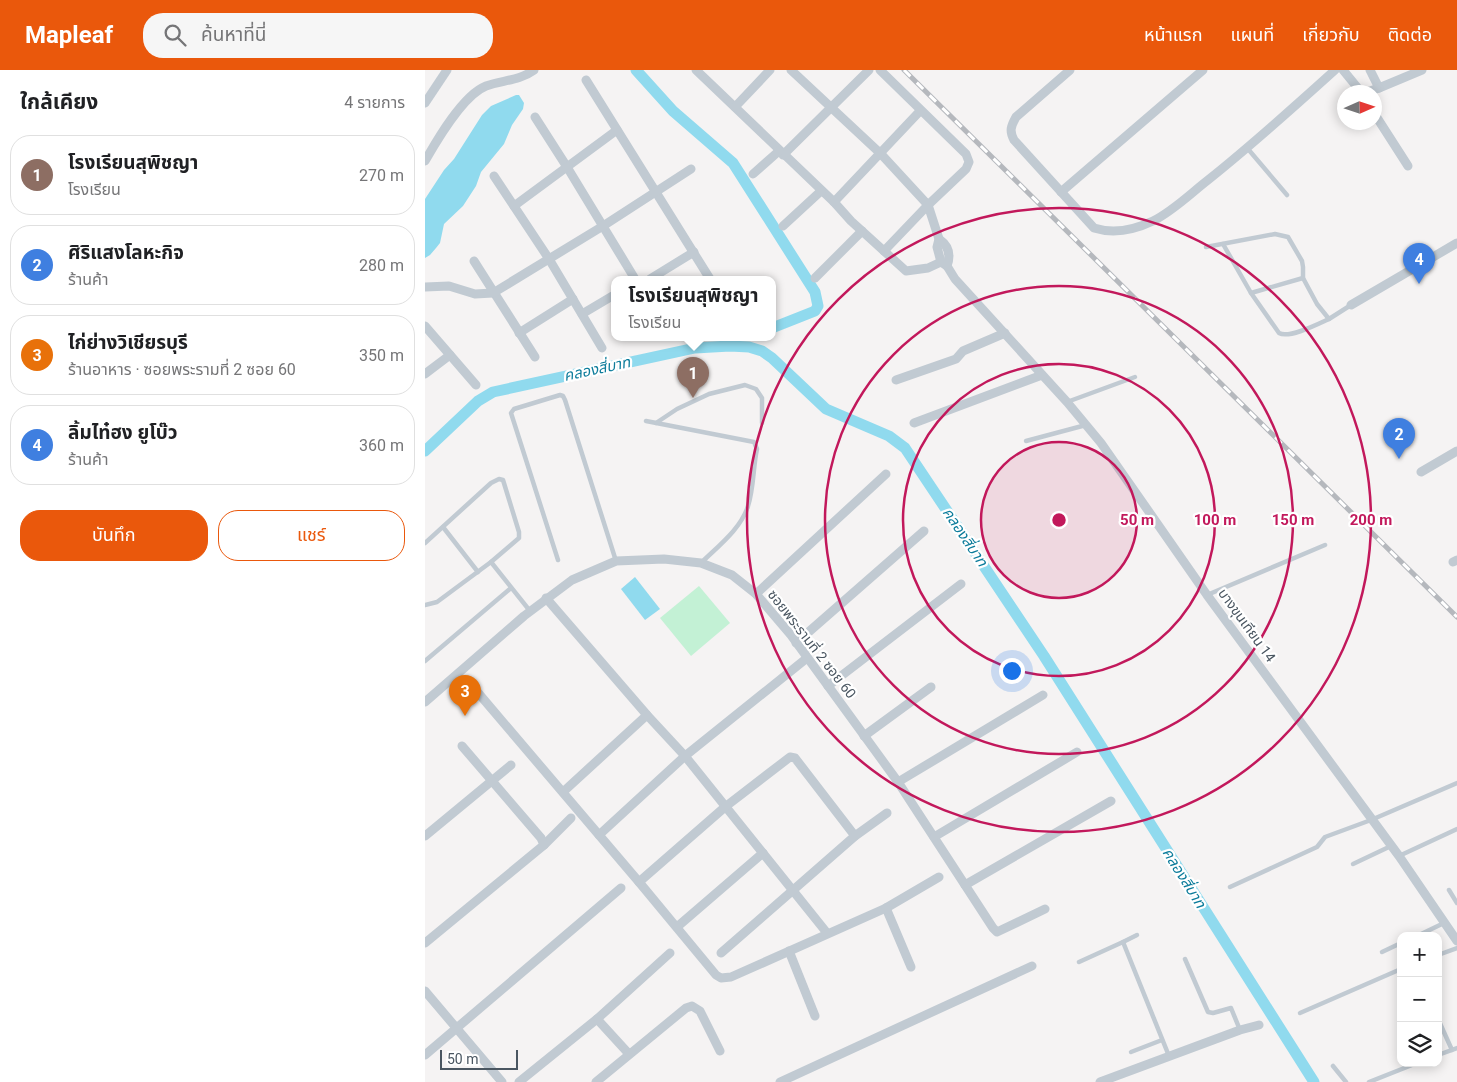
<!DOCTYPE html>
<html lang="th">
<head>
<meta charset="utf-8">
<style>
	:root { --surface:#fff; --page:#f6f6f6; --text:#202124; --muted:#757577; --line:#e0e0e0; --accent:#ea580c }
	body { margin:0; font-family:Roboto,"Noto Sans Thai",sans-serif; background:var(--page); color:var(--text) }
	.controls { position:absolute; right:15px; bottom:15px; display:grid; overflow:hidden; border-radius:10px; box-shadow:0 2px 12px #0003 }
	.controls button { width:45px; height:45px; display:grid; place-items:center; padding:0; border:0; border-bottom:1px solid var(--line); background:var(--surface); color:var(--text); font:25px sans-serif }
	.compass { position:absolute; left:912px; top:15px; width:45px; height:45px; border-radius:50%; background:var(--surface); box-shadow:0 2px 12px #0003; rotate:87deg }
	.scale { position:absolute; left:15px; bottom:12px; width:78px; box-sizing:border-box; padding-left:5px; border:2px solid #4a5661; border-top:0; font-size:14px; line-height:18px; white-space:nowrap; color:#4a5661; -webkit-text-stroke:4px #fff; paint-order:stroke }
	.you { position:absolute; left:586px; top:600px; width:18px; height:18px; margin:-12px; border:4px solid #fff; border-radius:50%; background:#1a73e8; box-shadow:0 0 0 8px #1a73e833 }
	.badge { display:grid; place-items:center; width:32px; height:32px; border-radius:50%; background:var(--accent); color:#fff; font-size:16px; font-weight:700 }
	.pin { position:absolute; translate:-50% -41px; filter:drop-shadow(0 1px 2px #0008) }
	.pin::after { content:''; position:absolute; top:26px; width:18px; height:15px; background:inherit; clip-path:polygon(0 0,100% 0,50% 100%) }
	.popup { position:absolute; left:186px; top:206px; width:165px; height:65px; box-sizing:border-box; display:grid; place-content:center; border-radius:10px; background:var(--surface); filter:drop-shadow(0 1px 4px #0005); font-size:16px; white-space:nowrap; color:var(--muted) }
	.popup b { font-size:19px; color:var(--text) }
	.popup::after { content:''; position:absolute; left:50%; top:100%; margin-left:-10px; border:10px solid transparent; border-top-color:var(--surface) }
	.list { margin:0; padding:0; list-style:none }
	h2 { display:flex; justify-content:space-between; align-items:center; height:65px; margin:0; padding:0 20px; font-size:21px }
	h2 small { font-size:16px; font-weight:400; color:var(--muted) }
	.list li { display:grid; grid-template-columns:32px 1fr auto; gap:15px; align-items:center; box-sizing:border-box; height:80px; margin:0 10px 10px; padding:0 10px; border:1px solid var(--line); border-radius:20px }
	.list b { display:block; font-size:19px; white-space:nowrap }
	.list p { margin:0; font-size:16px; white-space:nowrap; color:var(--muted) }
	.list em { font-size:16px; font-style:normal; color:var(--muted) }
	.actions { display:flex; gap:10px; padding:15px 20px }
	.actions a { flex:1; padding:11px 0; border:1px solid var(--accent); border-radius:20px; text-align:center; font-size:18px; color:var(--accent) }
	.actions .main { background:var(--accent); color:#fff }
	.icon { flex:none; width:28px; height:28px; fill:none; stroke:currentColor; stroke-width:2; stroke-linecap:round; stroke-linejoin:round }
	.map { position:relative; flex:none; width:1032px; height:1012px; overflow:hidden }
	header { display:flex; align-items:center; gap:30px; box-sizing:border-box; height:70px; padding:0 25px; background:var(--accent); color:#fff }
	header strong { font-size:24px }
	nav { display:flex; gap:28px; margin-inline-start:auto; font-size:18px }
	.search { width:350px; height:45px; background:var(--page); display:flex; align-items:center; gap:12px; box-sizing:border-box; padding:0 18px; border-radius:20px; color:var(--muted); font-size:19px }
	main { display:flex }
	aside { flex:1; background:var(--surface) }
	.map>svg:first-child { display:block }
	.green { fill:#c3f1d5 }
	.water { fill:#90daee }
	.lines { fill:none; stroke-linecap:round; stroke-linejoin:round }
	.canal { stroke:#90daee; stroke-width:11 }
	.lane { stroke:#c1cad2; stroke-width:4.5 }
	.street { stroke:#c1cad2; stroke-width:9 }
	.rail-casing { stroke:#b5b8bd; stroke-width:5 }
	.rail { stroke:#fff; stroke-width:3; stroke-dasharray:9; stroke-linecap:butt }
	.ring { fill:none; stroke:#c2185b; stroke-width:2.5 }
	.labels { text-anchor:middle; stroke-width:4.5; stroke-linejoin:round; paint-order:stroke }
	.street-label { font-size:14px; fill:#4a5661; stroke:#fff }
	.water-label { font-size:15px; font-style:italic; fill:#0c7c9b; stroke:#fff }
	.centre { fill:#c2185b; stroke:#fff; stroke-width:2.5 }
	.ring-label { font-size:15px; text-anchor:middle; font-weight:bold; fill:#c2185b; stroke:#fff; stroke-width:4.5; stroke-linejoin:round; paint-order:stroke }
</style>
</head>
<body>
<header>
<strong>Mapleaf</strong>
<div class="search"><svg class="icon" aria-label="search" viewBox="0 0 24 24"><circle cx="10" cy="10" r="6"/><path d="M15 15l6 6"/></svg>ค้นหาที่นี่</div>
<nav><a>หน้าแรก</a><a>แผนที่</a><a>เกี่ยวกับ</a><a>ติดต่อ</a></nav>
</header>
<main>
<aside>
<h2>ใกล้เคียง<small>4 รายการ</small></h2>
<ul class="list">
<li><span class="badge" style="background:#8d6e63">1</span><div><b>โรงเรียนสุพิชญา</b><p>โรงเรียน</p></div><em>270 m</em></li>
<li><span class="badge" style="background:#3f7fe0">2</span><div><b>ศิริแสงโลหะกิจ</b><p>ร้านค้า</p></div><em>280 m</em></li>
<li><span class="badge" style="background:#e8710a">3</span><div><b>ไก่ย่างวิเชียรบุรี</b><p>ร้านอาหาร · ซอยพระรามที่ 2 ซอย 60</p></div><em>350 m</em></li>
<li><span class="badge" style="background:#3f7fe0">4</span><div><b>ลิ้มไท๋ฮง ยูโบ๊ว</b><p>ร้านค้า</p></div><em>360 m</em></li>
</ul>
<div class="actions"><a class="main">บันทึก</a><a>แชร์</a></div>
</aside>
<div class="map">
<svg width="1032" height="1012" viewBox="0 0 1032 1012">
	<rect width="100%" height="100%" fill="#f5f3f3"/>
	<polygon class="green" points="274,516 305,553 266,586 235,548"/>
	<g class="water">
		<polygon points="91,25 94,25 99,33 98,39 87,55 79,74 56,102 51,116 38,136 19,154 15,173 11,178 5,185 0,188 0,129 19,100 29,89 57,45 66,36"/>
		<polygon points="210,507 235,539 220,550 196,519"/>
	</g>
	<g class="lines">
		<g class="canal">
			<polyline points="211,0 248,41 308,93 390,222 393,236 390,241 347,258"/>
			<polyline points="0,381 53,331 68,322 270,278 305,276 324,277 337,281 347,288 401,339 464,366 480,378 619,586 889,1012"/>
		</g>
		<g class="lane">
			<polyline points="823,79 862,125"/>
			<polyline points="798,174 826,223 878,208"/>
			<polyline points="781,177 850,164 863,167 877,191 878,197 878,208 892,234 904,249 926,235"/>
			<path d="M826,223L854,263C864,269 893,254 904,249"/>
			<polyline points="642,332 710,307"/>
			<path d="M221,351L329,372L332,379C328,397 329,418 323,436C316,459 292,477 276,493"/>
			<polyline points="231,353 252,339 284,324 320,315 331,319 337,328 337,353"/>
			<polyline points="601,371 661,355"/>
			<polyline points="18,457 53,502"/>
			<polyline points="0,473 66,413 74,409 78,410 94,462 94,468 66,492 12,532 0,535"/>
			<polyline points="133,490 86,343 89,339 135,325 138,326 140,330 191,491"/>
			<polyline points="66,492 105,541"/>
			<polyline points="782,525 900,475"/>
			<polyline points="0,591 86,518"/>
			<polyline points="974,786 1032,759"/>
			<polyline points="928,794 966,776"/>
			<polyline points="805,817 892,777 900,767 946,750 1032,713"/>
			<polyline points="1024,820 1032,833"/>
			<polyline points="992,866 1019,853"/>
			<polyline points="698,872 712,865"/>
			<polyline points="957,882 976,873"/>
			<polyline points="1013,885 1032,878"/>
			<polyline points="760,889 783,942 788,943 806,938 815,960"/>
			<polyline points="654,892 698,872 744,986"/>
			<polyline points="875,943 976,899"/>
			<polyline points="1013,949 1027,980"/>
			<polyline points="706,982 737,970"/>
			<polyline points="1013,985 1032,978"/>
			<polyline points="908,996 921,1012"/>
			<polyline points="944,1012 992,993"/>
		</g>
		<g class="street">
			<polyline points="271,0 409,132 426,151 481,201 503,198 516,192"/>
			<polyline points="366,0 456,84 503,135 514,169 512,177 516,192 522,196 530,209 642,332 676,373 782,525 974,786 1032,871"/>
			<polyline points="455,0 541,84 544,92 541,99 503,135 459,181"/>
			<path d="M645,0L591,47C586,56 584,61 589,70L669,158C688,164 709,160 728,151C748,141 765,124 783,110C827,75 868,38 910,0"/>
			<polyline points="918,0 936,22"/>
			<polyline points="945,0 954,18 997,0"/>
			<polyline points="161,10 285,209"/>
			<polyline points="942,22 954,18"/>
			<polyline points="0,33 22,0"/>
			<polyline points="310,37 345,0"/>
			<polyline points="949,43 983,96"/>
			<polyline points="110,47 142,97 210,209"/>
			<polyline points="358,85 444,0"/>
			<path d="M0,91C12,70 38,25 61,16C77,10 94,11 109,0"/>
			<polyline points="328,104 354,81"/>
			<polyline points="69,106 124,189 177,278"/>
			<polyline points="636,122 778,0"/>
			<polyline points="409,132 495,41"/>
			<polyline points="89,136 192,60"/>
			<polyline points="358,156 396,121"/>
			<path d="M514,169C524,176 526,185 522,196"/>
			<polyline points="49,191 110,287"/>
			<polyline points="390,208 437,161"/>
			<polyline points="225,209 269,182"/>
			<polyline points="0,217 24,216 50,224 68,223 178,156 266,99"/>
			<polyline points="926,235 1032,173"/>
			<polyline points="157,244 189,225"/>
			<polyline points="0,256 51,315"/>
			<polyline points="94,263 148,229"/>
			<polyline points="0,304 25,285"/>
			<polyline points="471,310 531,289 538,281 580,263"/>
			<polyline points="489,353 617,305"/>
			<polyline points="996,402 1032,381"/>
			<polyline points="1028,492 1032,490"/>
			<polyline points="331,524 461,404"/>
			<polyline points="121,528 222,645 260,686 402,863"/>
			<polyline points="371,573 499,461"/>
			<polyline points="403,616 536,514"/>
			<polyline points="49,618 214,812 291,905 296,908 306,907 461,838 514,807"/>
			<polyline points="0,632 99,546 147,510 191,491 239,489 276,493 307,505 331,524 366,565 473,712 568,858 572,862 620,839"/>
			<polyline points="439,666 506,617"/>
			<polyline points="473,712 618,625"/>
			<polyline points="138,722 222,645"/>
			<polyline points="174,765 260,686 382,588"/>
			<polyline points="0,766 86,695"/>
			<polyline points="509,767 652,682"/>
			<polyline points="119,775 146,748"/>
			<polyline points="214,812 300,737 365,687 370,688 430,766"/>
			<polyline points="540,815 686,731"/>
			<polyline points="461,838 486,897"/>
			<polyline points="252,857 338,783"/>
			<polyline points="0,873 119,775 116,768 37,676"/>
			<polyline points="364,881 390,946"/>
			<polyline points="296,883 430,766 462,743"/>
			<polyline points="0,921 77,1012"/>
			<polyline points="172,949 204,984"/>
			<polyline points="0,985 196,818"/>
			<polyline points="94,1012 172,949 245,883"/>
			<polyline points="171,1012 261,938 267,936 275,941 295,981"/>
			<polyline points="355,1012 607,896"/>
			<polyline points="675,1012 815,960 834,955"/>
		</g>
		<g class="rail-casing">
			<polyline id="rail" points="479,0 1032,547"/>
		</g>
		<use href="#rail" class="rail"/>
	</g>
	<circle cx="634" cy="450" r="78" fill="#c2185b" fill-opacity=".12"/>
	<g class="ring">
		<circle cx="634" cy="450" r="78"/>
		<circle cx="634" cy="450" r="156"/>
		<circle cx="634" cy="450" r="234"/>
		<circle cx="634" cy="450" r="312"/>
	</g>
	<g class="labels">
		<g class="street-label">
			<text transform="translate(822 555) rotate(54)" y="5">บางขุนเทียน 14</text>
			<text transform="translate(387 574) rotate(52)" y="5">ซอยพระรามที่ 2 ซอย 60</text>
		</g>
		<g class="water-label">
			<text transform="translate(172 299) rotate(-12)" y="5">คลองสี่บาท</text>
			<text transform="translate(540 467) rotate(56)" y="5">คลองสี่บาท</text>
			<text transform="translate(759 808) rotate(58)" y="5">คลองสี่บาท</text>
		</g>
	</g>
	<circle cx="634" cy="450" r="8" class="centre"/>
	<g class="ring-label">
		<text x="712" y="455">50 m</text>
		<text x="790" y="455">100 m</text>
		<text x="868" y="455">150 m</text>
		<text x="946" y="455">200 m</text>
	</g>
</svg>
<div class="controls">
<button>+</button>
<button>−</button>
<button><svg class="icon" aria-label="layers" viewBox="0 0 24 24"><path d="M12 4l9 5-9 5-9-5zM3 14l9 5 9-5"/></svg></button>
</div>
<svg class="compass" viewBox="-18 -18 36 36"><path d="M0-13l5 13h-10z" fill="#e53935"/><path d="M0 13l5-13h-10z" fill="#757577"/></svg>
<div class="scale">50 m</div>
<div class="you"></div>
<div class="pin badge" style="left:268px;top:328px;background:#8d6e63">1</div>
<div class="popup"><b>โรงเรียนสุพิชญา</b>โรงเรียน</div>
<div class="pin badge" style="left:974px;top:389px;background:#3f7fe0">2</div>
<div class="pin badge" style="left:40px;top:646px;background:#e8710a">3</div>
<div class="pin badge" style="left:994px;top:214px;background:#3f7fe0">4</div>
</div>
</main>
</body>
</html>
